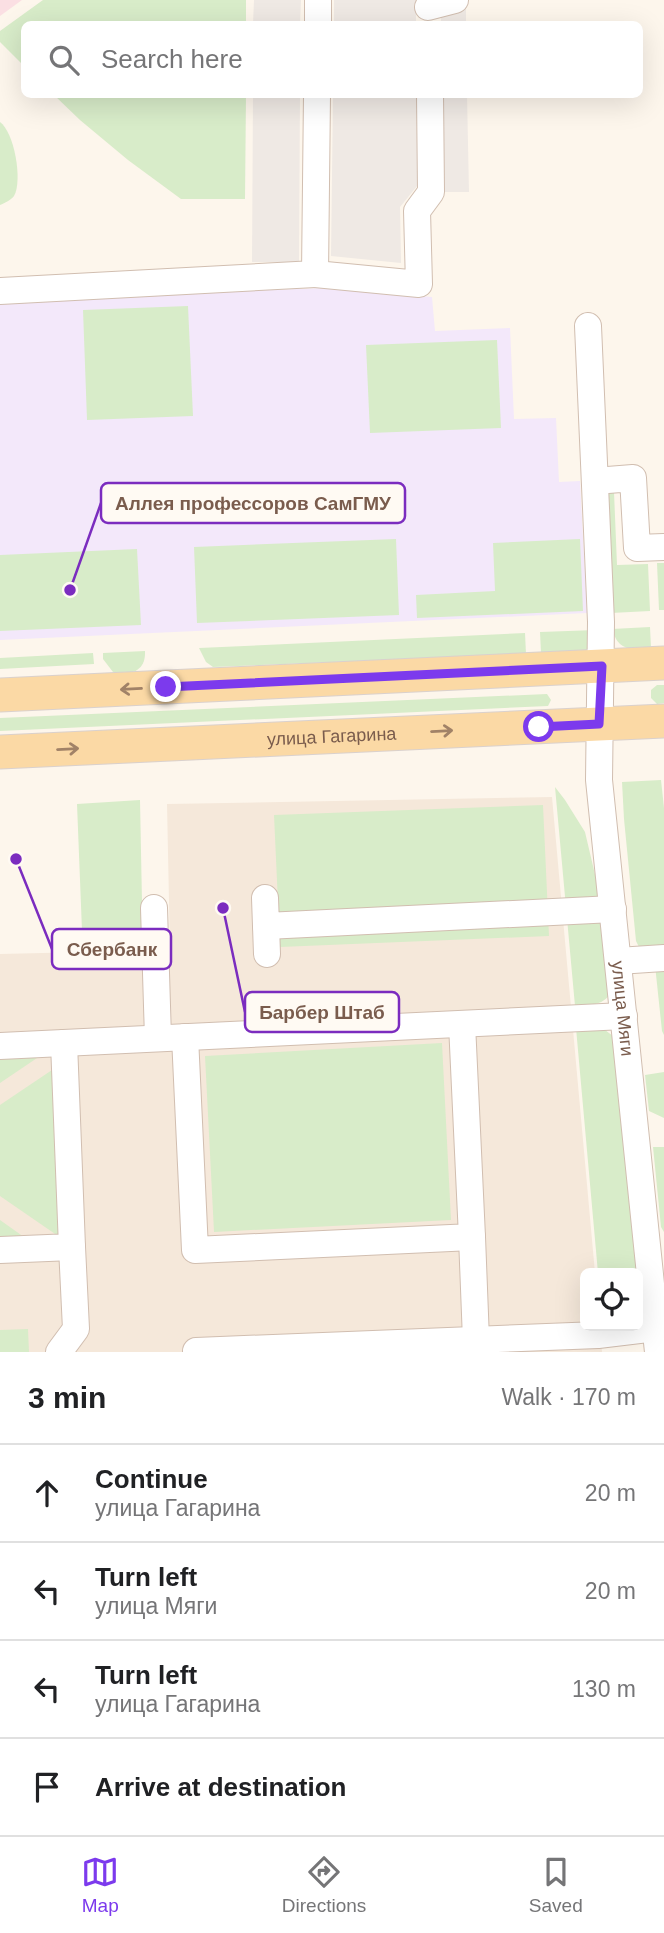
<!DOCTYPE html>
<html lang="en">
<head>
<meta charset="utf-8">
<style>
	:root { --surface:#fff; --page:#f2f2f2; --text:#202124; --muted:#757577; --line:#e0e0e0; --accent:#7c3aed }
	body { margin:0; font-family:Arial,sans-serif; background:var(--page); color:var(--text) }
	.controls { position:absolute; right:21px; bottom:21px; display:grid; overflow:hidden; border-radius:10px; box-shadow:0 7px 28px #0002 }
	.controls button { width:63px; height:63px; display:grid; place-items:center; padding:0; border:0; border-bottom:2px solid var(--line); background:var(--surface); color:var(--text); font:35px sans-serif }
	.stop { position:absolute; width:21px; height:21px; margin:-16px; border:5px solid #7c3aed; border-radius:50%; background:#fff }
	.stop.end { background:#7c3aed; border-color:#fff; box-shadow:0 2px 7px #0008 }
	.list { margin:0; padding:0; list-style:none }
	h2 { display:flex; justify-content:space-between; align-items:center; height:91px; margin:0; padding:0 28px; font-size:30px }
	h2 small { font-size:23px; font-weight:400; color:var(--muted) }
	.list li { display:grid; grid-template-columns:46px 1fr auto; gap:21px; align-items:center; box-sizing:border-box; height:98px; padding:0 28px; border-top:2px solid var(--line) }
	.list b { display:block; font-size:26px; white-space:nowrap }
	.list p { margin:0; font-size:23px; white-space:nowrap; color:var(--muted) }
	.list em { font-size:23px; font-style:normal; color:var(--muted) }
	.icon { flex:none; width:38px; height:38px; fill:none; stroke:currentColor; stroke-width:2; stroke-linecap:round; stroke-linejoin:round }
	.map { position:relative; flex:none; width:664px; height:1352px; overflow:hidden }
	.search { position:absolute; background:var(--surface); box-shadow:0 7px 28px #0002; left:21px; right:21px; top:21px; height:77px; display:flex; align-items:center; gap:18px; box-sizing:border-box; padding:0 24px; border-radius:10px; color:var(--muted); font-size:26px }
	.sheet { height:483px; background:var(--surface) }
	nav { display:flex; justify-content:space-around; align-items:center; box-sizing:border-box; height:98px; border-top:2px solid var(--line); background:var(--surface); font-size:19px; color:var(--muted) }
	nav a { display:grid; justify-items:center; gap:4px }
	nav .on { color:var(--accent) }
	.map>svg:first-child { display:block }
	.residential { fill:#f5e8da }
	.industrial { fill:#efe9e4 }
	.education { fill:#f3e8fa }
	.medical { fill:#fbdfe3 }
	.green { fill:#d8ecc9 }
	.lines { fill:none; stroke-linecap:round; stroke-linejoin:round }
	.minor-casing { stroke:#d1beb0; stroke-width:28 }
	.major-casing { stroke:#dad1cd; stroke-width:35 }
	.minor { stroke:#fff; stroke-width:26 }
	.major { stroke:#fbd9a5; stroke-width:33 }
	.oneway { stroke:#a18267 }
	.route { stroke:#7c3aed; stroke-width:9 }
	.labels { text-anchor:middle; stroke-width:5; stroke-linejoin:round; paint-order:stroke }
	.street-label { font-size:18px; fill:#7a5c4d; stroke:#fffaf3 }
	.leader { fill:none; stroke:#7b2cbf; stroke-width:2.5 }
	.callout-dot { fill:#7b2cbf; stroke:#fffaf3; stroke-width:2.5 }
	.callout { fill:#fffaf3; stroke:#7b2cbf; stroke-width:2.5 }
	.callout-label { font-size:19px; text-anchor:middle; font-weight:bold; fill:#7a5c4d }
</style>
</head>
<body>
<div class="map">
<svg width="664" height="1352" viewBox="0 0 664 1352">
	<rect width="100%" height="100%" fill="#fdf6ec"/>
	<polygon class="residential" points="552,797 595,1273 585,1273 585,1326 600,1326 602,1352 0,1352 0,954 170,950 167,804"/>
	<g class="industrial">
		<polygon points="254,0 301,0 300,24 253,24"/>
		<rect x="334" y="0" width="82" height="24"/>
		<polygon points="466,7 466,24 441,24 441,14"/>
		<polygon points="253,95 300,95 299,262 252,262"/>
		<polygon points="333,95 417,95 417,186 400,207 401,263 331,256"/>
		<polygon points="442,95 467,95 469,192 443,192"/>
	</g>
	<polygon class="education" points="325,288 432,297 435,331 510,328 514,419 556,418 559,482 580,481 587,613 0,640 0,300"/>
	<polygon class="medical" points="0,0 22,0 0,16"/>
	<g class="green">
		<polygon points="43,0 246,0 246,24 24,24 24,66 0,42 0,31"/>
		<polygon points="54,95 246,95 245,199 181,199 128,160 80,120"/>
		<path d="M0,122C14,132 23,180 14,196C11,200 5,203 0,205Z"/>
		<polygon points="188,306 193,416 87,420 83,310"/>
		<polygon points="497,340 501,428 370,433 366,345"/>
		<polygon points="606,492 614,492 617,565 648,564 650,611 611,613"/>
		<polygon points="396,539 399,615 197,623 194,547"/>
		<polygon points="580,539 583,611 417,618 416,595 495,591 493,543"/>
		<polygon points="137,549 141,625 0,631 0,555"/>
		<polygon points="657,563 664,563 664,610 659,610"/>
		<path d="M650,627L651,648C630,649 619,652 612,629Z"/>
		<polygon points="596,630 596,646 586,651 541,653 540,632"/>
		<polygon points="525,633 526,654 213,667 206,662 199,648"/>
		<path d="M145,651C146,671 131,676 113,672L103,659V653Z"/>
		<polygon points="93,653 94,664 0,669 0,658"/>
		<polygon points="657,685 664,685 664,703 657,704 651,698 651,690"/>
		<polygon points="547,694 551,700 548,706 0,731 0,718"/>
		<polygon points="661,780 664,808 664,956 639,947 636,941 624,819 622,782"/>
		<path d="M555,787L565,800L585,832L597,883L610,994C602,1006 589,1005 575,1006Z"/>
		<polygon points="140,800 143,954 83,956 77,804"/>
		<polygon points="543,805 549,936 280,947 274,815"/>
		<polygon points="664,964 664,1035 662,1031 655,965"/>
		<polygon points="601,1027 613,1036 618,1048 642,1296 641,1307 638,1312 638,1273 598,1273 576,1028"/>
		<polygon points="442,1043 451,1220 214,1232 205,1056"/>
		<polygon points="43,1054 0,1083 0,1056"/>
		<polygon points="55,1068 61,1238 0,1196 0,1105"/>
		<polygon points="664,1072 664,1118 649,1111 645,1075"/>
		<polygon points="653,1147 664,1147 664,1232 661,1227"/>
		<polygon points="0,1220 24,1237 0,1238"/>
		<polygon points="28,1329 29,1352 0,1352 0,1330"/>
	</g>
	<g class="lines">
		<g class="minor-casing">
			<g id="minor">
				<polyline points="428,7 455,0"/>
				<polyline points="318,24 318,0"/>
				<polyline points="315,274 419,284 417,211 431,192 430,94"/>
				<polyline points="0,291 315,274 317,94"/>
				<path id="s1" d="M588,326L601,622L599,780L658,1352"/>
				<polyline points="595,481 633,478 637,548 664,547"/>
				<polyline points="265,898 266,926 613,909"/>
				<polyline points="154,908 158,1038"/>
				<polyline points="266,926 267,954"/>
				<polyline points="618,961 664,958"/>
				<polyline points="185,1037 195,1250 472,1237 462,1024"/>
				<polyline points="0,1046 624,1016"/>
				<polyline points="472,1237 476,1340"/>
				<polyline points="0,1250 72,1247 64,1043"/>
				<polyline points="196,1351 598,1335 656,1328"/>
				<polyline points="59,1352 76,1329 72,1247"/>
			</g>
		</g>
		<g class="major-casing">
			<g id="major">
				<polyline points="0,695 664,663"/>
				<path id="s2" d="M0,752L664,721"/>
			</g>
		</g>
		<use href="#minor" class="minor"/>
		<use href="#major" class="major"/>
	</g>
	<defs><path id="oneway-shaft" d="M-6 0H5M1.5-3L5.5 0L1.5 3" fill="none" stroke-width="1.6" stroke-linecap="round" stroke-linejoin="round" transform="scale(1.75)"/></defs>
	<g class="oneway">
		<use href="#oneway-shaft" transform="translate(131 689) rotate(177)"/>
		<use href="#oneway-shaft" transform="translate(442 731) rotate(-3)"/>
		<use href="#oneway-shaft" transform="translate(68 749) rotate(-3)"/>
	</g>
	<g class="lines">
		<polyline class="route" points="166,687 602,666 599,724 539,727"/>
	</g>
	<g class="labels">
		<g class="street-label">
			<text dy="6" stroke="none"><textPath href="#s2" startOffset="332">улица Гагарина</textPath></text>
			<text dy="6" stroke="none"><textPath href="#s1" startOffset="684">улица Мяги</textPath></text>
		</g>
	</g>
	<path class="leader" d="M70 590L101 503M16 859L52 949M223 908L245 1012"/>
	<g class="callout-dot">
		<circle cx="70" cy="590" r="7"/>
		<circle cx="16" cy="859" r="7"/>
		<circle cx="223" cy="908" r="7"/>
	</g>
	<g class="callout">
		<rect x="101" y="483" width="304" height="40" rx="7"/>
		<rect x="52" y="929" width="119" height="40" rx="7"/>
		<rect x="245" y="992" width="154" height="40" rx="7"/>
	</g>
	<g class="callout-label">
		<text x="253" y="510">Аллея профессоров СамГМУ</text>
		<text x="112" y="956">Сбербанк</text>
		<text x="322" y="1019">Барбер Штаб</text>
	</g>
</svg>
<div class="controls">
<button><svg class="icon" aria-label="locate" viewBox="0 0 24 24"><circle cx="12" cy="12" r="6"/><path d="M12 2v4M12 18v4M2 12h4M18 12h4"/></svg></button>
</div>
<div class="stop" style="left:539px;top:727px"></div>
<div class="stop end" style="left:166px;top:687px"></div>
<div class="search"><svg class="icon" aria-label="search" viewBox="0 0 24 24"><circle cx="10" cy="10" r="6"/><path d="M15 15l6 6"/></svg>Search here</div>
</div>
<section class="sheet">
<h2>3 min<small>Walk · 170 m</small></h2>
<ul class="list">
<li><svg class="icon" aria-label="ahead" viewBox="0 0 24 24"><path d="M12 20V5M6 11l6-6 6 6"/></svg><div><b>Continue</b><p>улица Гагарина</p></div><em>20 m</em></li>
<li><svg class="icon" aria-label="left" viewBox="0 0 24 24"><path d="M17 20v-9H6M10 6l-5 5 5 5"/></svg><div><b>Turn left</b><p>улица Мяги</p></div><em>20 m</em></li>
<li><svg class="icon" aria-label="left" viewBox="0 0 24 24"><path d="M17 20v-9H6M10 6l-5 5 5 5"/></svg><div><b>Turn left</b><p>улица Гагарина</p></div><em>130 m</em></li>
<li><svg class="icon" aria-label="arrive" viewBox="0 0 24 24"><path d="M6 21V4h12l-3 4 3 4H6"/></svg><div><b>Arrive at destination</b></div></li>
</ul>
</section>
<nav>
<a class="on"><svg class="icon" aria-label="map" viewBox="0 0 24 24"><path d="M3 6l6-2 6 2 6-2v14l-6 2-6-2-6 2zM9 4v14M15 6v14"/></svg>Map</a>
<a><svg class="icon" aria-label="directions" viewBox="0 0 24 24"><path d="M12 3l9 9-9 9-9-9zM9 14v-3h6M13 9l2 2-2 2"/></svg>Directions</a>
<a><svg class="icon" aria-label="saved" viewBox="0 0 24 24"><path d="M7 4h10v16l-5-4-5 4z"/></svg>Saved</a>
</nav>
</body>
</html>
